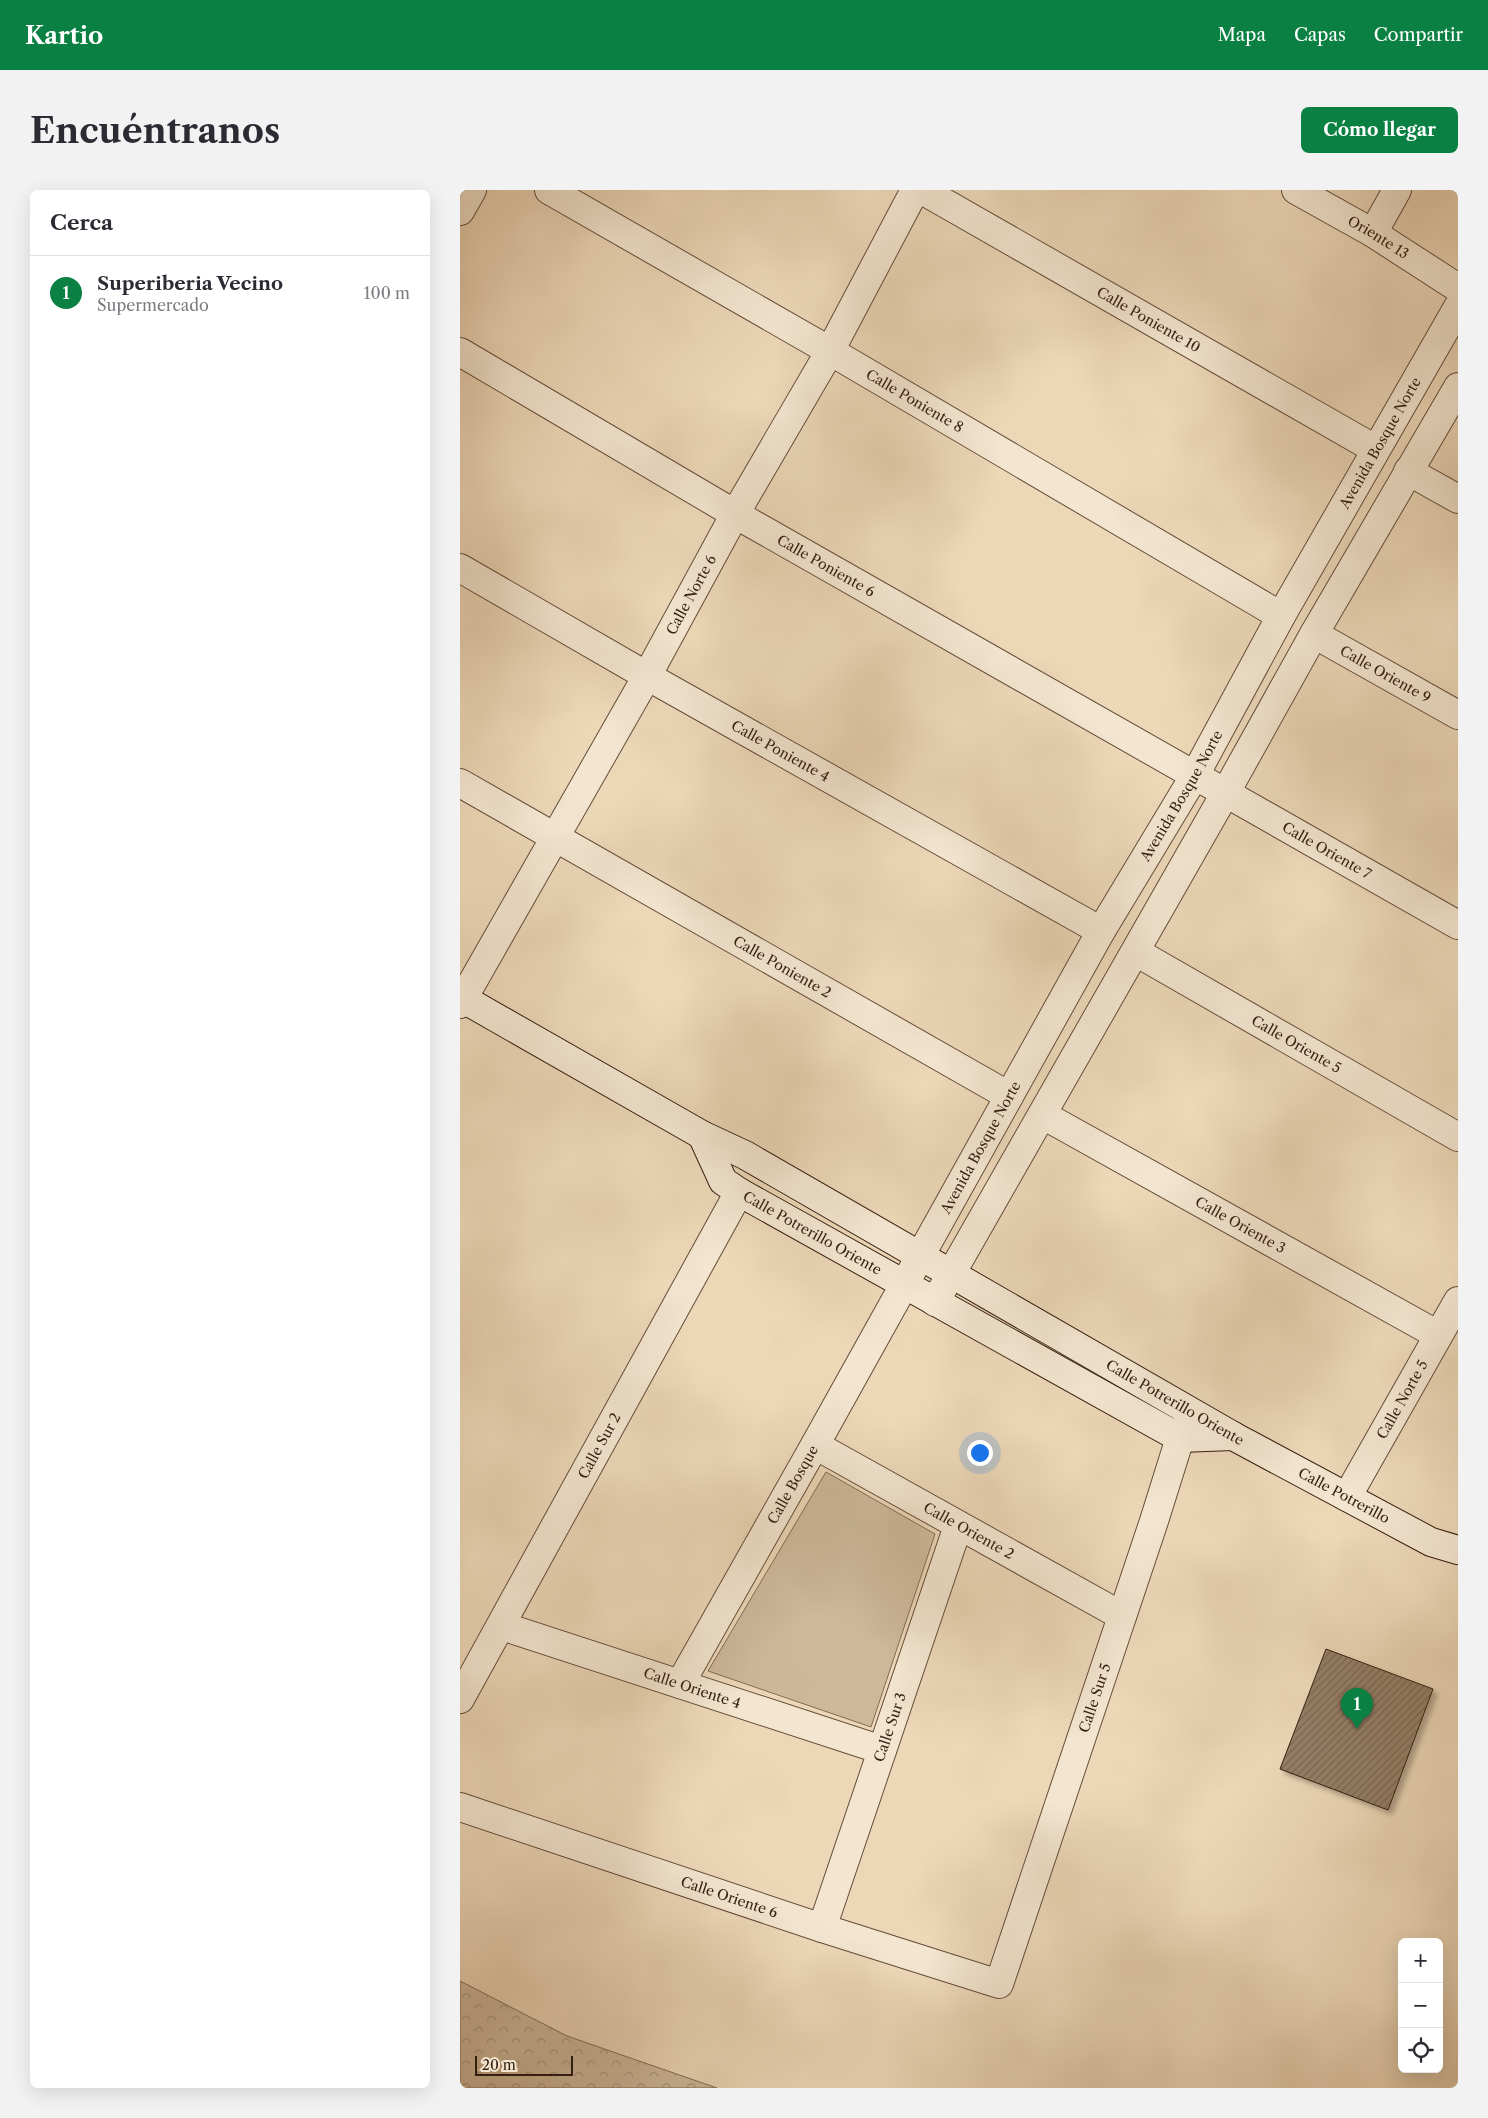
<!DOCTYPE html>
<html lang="es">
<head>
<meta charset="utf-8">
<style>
	:root { --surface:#fff; --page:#f2f2f3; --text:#2b2b33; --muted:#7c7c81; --line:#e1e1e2; --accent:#0b8043 }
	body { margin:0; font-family:"Libre Caslon Text",serif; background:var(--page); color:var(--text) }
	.controls { position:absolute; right:15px; bottom:15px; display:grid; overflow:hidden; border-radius:8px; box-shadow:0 5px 20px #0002 }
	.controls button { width:45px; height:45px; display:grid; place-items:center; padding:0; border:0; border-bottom:1px solid var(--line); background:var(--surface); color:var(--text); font:25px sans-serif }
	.scale { position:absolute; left:15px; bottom:12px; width:98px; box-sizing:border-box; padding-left:5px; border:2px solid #351f11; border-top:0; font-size:14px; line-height:18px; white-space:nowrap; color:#351f11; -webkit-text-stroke:4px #f3e5d0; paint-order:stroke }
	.you { position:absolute; left:519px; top:1262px; width:18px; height:18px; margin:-12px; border:4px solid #fff; border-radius:50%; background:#1a73e8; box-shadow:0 0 0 8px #1a73e833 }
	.badge { display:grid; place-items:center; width:32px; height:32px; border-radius:50%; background:var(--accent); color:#fff; font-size:16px; font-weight:700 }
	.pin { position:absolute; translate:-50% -41px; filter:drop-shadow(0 1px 2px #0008) }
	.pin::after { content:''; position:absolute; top:26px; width:18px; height:15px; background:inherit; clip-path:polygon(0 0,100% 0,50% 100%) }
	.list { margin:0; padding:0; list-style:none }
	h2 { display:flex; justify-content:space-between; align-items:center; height:65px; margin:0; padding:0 20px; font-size:21px }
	h2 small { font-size:16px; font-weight:400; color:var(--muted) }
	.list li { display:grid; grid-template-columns:32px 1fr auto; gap:15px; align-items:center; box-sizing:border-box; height:75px; padding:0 20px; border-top:1px solid var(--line) }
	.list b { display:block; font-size:19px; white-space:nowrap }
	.list p { margin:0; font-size:16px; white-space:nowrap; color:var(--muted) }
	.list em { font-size:16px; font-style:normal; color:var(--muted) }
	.icon { flex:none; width:28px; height:28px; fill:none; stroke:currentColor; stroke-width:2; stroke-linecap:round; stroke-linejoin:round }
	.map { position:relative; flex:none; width:998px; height:1898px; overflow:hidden; border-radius:8px }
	header { display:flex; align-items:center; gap:30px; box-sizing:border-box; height:70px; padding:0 25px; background:var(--accent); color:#fff }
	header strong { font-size:24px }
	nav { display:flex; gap:28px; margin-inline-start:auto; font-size:18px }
	.intro { display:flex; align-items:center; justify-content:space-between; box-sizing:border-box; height:120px; padding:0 30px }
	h1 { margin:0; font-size:35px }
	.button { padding:12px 22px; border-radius:8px; background:var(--accent); color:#fff; font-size:18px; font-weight:700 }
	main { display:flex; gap:30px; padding:0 30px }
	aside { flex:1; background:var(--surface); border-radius:8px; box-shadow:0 5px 20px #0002 }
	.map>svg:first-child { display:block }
	.forest { fill:url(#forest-crowns); stroke:#816c56 }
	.green { fill:#cdb89b; stroke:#816c56 }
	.building { fill:url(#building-hatch); stroke:#351f11; filter:url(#shadow) }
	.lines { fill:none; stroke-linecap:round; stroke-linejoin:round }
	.street-casing { stroke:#634d3a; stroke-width:30 }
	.secondary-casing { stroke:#351f11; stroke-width:30 }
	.street { stroke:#f3e5d0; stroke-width:28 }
	.secondary { stroke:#f3e5d0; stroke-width:28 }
	.labels { text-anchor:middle; stroke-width:4; stroke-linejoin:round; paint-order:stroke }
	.street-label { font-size:14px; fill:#351f11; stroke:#f3e5d0 }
</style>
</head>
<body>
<header>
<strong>Kartio</strong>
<nav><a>Mapa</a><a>Capas</a><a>Compartir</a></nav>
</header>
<div class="intro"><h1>Encuéntranos</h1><a class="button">Cómo llegar</a></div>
<main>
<aside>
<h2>Cerca<small></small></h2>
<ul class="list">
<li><span class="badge">1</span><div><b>Superiberia Vecino</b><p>Supermercado</p></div><em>100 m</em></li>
</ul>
</aside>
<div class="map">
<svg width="998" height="1898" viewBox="0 0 998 1898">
	<defs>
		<pattern id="forest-crowns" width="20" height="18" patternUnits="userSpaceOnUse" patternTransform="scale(1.25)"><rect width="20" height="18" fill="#cdb89b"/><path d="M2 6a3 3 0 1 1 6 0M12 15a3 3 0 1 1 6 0" fill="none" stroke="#a7957d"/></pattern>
		<pattern id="building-hatch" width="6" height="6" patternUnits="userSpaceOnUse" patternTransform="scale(1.25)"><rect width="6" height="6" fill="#947f67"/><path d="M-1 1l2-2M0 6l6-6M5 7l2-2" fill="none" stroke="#7a6753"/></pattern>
		<filter id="shadow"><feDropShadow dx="4.5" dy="4.5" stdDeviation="2.5" flood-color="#0004"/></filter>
	</defs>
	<rect width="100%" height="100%" fill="#ecd7b7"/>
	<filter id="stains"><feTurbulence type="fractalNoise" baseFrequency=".004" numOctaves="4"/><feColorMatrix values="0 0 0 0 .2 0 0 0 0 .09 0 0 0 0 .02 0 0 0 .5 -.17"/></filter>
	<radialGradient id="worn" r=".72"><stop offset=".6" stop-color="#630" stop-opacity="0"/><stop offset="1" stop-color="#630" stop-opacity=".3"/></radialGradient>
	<polygon class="forest" points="0,1791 107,1846 257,1898 0,1898"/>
	<polygon class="green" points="366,1282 475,1344 411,1537 248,1481"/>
	<polygon class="building" points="866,1459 973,1499 928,1620 820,1579"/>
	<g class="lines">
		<g class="street-casing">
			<g id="street">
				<path id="s1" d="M89,0L370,161L821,426"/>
				<path id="s2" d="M462,0L915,259"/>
				<path id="s3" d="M836,0L913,43L998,98"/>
				<polyline points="0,21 12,0"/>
				<polyline points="913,43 937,0"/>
				<path id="s4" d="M0,162L275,324L998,735"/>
				<polyline points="948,281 998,309"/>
				<path id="s5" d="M0,378L187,486L641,741"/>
				<path id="s6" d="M854,444L998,525"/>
				<path id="s7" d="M0,593L549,906"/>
				<path id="s8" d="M676,762L998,947"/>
				<path id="s9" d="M0,814L187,486L275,324L370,161L455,0"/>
				<path id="s10" d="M583,925L978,1145"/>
				<polyline points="475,1112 766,602 854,444 998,197"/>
				<path id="s11" d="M355,1255L662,1426"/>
				<path id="s12" d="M887,1307L998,1111"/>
				<path id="s13" d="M42,1436L422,1560"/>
				<path id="s14" d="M220,1494L355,1255L641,741L735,585L821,426L998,117"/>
				<path id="s15" d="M0,1509L279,1002"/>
				<path id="s16" d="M0,1617L362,1738L539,1794L694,1331L720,1248L730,1227"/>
				<path id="s17" d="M362,1738L498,1336"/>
			</g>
		</g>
		<g class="secondary-casing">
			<g id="secondary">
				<path id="s18" d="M0,807L242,945L285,965L773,1246L971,1352L998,1360"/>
				<path id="s19" d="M242,945L263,991L279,1002L720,1248L773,1246"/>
			</g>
		</g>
		<use href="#street" class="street"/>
		<use href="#secondary" class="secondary"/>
	</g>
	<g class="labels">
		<g class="street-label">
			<text dy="5" stroke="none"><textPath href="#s3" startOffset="95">Oriente 13</textPath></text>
			<text dy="5" stroke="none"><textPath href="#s2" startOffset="261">Calle Poniente 10</textPath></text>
			<text dy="5" stroke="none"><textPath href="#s1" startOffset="422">Calle Poniente 8</textPath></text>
			<text dy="5" stroke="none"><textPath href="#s14" startOffset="1425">Avenida Bosque Norte</textPath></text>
			<text dy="5" stroke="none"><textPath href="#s4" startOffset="424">Calle Poniente 6</textPath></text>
			<text dy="5" stroke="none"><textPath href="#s9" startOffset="470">Calle Norte 6</textPath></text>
			<text dy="5" stroke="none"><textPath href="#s6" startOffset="82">Calle Oriente 9</textPath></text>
			<text dy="5" stroke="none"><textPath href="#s5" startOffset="369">Calle Poniente 4</textPath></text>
			<text dy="5" stroke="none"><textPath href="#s14" startOffset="1020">Avenida Bosque Norte</textPath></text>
			<text dy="5" stroke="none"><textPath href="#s4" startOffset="1000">Calle Oriente 7</textPath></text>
			<text dy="5" stroke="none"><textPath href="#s7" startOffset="371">Calle Poniente 2</textPath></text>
			<text dy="5" stroke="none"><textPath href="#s8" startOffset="185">Calle Oriente 5</textPath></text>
			<text dy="5" stroke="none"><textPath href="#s14" startOffset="615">Avenida Bosque Norte</textPath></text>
			<text dy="5" stroke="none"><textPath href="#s10" startOffset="226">Calle Oriente 3</textPath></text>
			<text dy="5" stroke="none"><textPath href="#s19" startOffset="154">Calle Potrerillo Oriente</textPath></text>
			<text dy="5" stroke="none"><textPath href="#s18" startOffset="822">Calle Potrerillo Oriente</textPath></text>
			<text dy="5" stroke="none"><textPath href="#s12" startOffset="112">Calle Norte 5</textPath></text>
			<text dy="5" stroke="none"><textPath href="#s15" startOffset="289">Calle Sur 2</textPath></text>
			<text dy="5" stroke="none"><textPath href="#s14" startOffset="229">Calle Bosque</textPath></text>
			<text dy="5" stroke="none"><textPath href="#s18" startOffset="1015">Calle Potrerillo</textPath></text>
			<text dy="5" stroke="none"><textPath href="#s11" startOffset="176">Calle Oriente 2</textPath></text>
			<text dy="5" stroke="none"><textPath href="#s13" startOffset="200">Calle Oriente 4</textPath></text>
			<text dy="5" stroke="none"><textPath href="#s16" startOffset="869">Calle Sur 5</textPath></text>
			<text dy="5" stroke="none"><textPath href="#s17" startOffset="212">Calle Sur 3</textPath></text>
			<text dy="5" stroke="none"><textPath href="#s16" startOffset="284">Calle Oriente 6</textPath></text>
		</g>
	</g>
	<rect width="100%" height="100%" filter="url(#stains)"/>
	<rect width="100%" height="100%" fill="url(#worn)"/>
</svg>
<div class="controls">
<button>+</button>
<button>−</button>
<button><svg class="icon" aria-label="locate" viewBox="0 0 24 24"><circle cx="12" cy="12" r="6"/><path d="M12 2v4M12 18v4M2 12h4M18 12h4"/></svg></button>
</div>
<div class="scale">20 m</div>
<div class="you"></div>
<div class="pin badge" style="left:897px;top:1539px">1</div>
</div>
</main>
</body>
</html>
